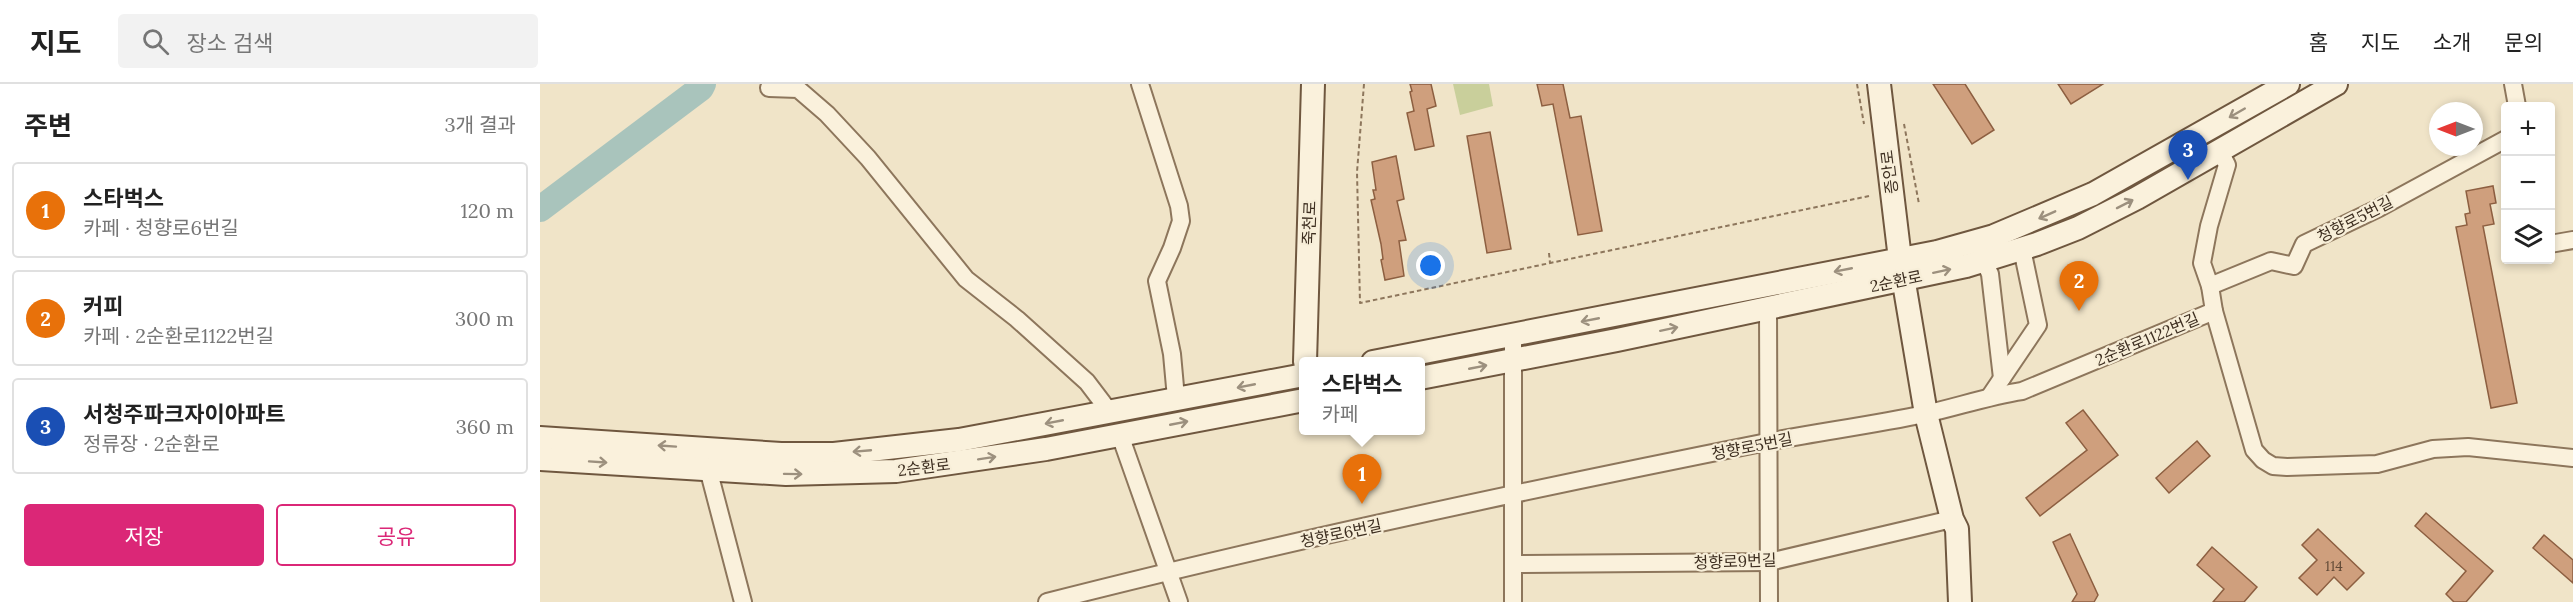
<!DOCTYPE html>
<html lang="ko">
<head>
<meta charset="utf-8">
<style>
	:root { --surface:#fff; --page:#f2f2f2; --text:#222; --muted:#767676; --line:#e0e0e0; --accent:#db2777 }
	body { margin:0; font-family:Lora,"Noto Sans KR",serif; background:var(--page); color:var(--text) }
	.controls { position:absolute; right:18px; top:18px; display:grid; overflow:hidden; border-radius:6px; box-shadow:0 3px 9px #0003 }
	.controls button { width:54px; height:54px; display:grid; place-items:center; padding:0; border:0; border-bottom:2px solid var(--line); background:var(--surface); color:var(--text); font:30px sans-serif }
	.compass { position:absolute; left:1889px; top:18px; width:54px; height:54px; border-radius:50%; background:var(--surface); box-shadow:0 3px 9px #0003; rotate:270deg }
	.you { position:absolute; left:891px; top:182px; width:21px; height:21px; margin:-15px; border:4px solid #fff; border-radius:50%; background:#1a73e8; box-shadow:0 0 0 9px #1a73e833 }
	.badge { display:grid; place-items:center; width:39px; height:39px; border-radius:50%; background:var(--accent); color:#fff; font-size:20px; font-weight:700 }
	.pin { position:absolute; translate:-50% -50px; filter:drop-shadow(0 2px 3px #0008) }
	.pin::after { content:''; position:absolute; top:32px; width:21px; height:18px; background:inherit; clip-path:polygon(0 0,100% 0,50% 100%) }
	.popup { position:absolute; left:759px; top:273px; width:126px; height:78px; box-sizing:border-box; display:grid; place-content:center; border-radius:6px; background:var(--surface); filter:drop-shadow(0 2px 4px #0005); font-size:20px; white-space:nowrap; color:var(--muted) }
	.popup b { font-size:22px; color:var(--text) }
	.popup::after { content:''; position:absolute; left:50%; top:100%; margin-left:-12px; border:12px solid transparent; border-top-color:var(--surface) }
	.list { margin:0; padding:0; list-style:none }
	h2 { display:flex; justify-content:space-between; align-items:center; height:78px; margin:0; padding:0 24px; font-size:26px }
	h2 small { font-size:20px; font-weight:400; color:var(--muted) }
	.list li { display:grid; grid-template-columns:39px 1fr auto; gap:18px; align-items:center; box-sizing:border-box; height:96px; margin:0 12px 12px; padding:0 12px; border:2px solid var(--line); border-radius:6px }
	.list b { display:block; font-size:22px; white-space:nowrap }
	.list p { margin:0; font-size:20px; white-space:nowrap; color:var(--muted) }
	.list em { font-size:20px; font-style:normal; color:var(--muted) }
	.actions { display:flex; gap:12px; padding:18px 24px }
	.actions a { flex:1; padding:14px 0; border:2px solid var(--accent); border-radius:6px; text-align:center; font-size:21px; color:var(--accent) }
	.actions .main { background:var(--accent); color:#fff }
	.icon { flex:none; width:33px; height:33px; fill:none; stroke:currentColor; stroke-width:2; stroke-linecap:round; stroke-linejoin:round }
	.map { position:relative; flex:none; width:2033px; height:518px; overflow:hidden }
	header { display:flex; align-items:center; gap:36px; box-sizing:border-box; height:84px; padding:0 30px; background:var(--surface); border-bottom:2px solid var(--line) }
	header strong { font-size:28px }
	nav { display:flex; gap:33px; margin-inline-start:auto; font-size:21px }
	.search { width:420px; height:54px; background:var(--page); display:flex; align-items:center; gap:15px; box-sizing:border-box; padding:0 21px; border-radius:6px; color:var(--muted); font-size:22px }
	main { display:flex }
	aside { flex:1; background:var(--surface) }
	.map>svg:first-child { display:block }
	.green { fill:#c9cf9b }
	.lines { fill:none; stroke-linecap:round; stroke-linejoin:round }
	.river { stroke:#a9c4bc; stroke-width:26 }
	.building { fill:#cf9f7d; stroke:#8d5f41; stroke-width:1.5 }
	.street-casing { stroke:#8d765c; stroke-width:20 }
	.secondary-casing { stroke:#6f573f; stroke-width:26 }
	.path { stroke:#8d765c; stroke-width:2; stroke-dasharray:4.5 3; stroke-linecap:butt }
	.street { stroke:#faf1dc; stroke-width:16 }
	.secondary { stroke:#faf1dc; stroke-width:22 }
	.oneway { stroke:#9c907e }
	.labels { text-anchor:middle; stroke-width:4.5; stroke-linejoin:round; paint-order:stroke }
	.number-label { font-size:14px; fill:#624a37 }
	.street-label { font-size:16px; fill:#3d2e20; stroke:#f7eed8 }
</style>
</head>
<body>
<header>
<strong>지도</strong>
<div class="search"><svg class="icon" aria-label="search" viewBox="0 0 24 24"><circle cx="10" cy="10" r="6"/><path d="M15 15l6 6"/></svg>장소 검색</div>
<nav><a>홈</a><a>지도</a><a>소개</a><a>문의</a></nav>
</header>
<main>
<aside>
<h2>주변<small>3개 결과</small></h2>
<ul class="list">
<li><span class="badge" style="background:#e8710a">1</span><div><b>스타벅스</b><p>카페 · 청향로6번길</p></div><em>120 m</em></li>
<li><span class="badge" style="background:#e8710a">2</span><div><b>커피</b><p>카페 · 2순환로1122번길</p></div><em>300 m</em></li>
<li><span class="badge" style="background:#1a4fb4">3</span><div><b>서청주파크자이아파트</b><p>정류장 · 2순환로</p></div><em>360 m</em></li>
</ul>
<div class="actions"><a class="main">저장</a><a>공유</a></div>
</aside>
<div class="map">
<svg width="2033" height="518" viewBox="0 0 2033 518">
	<rect width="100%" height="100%" fill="#f0e4c8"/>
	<polygon class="green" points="913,0 949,0 953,22 920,31"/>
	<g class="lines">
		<polyline class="river" points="0,125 161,4 163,0"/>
	</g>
	<g class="building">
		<polygon points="870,0 891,0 896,22 887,25 894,62 875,66 867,29 874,27 870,8 872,7"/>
		<polygon points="997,0 1023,0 1030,34 1041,32 1062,147 1038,151 1013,20 1002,22"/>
		<polygon points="1393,0 1425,0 1454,46 1432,60"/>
		<polygon points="1518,0 1563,0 1531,20"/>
		<polygon points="950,48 971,165 947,169 927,52"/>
		<polygon points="856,72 864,115 857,117 866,156 859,157 864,192 845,196 841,176 843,175 841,160 831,116 835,115 833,106 836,106 832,78"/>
		<polygon points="1953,102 1956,119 1950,120 1954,140 1943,142 1977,319 1951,324 1916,143 1927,141 1925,130 1930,129 1926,107"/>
		<polygon points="1543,326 1578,371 1500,432 1486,414 1547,366 1526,339"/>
		<polygon points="1657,357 1670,372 1629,409 1616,394"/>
		<polygon points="1886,429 1953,487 1926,518 1914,518 1906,510 1926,487 1875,442"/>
		<polygon points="1778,445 1824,489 1807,506 1794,493 1777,511 1759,494 1777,476 1762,461"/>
		<polygon points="1530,450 1558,511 1554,518 1532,518 1537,510 1513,458"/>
		<polygon points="2004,451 2033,476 2033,499 1993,464"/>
		<polygon points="1672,463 1717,503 1704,518 1673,518 1684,505 1657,481"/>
	</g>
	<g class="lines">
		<g class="street-casing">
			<g id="street">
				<polyline points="600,0 639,122 641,137 632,164 617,197 632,270 636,314"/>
				<polyline points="1973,0 1977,22"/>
				<polyline points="229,4 258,5 287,30 328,74 426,195 477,235 547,298 569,327"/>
				<polyline points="2010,160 2033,156"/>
				<polyline points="1444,177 1450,190 1462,294"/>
				<polyline points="1670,202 1731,177 1754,182 1764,160 1839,124 1966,55"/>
				<polyline points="1228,224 1229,518"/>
				<polyline points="1674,227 1714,366 1723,376 1733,382 1747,383 1837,380 1893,365 1928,363 2033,374"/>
				<polyline points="1450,312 1498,241 1482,165"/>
				<polyline points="580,351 639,518"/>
				<polyline points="166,377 203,518"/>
				<polyline points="973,480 1229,478 1412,435"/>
				<path d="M507,518C745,457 986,406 1227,358C1279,348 1332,341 1385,330C1417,323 1449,312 1482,307L1674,227L1670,202L1662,179L1669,142L1687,81L1680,67"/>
				<polyline points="973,518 973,251"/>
			</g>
		</g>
		<g class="secondary-casing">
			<g id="secondary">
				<polyline points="1339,0 1360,175 1386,330 1412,435 1417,445 1420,518"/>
				<polyline points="765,278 773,0"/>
				<polyline points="833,278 1397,168 1454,152 1553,110 1748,0"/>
				<polyline points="880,294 1077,256 1426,182 1497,160 1538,144 1597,114 1796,0"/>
				<polyline points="0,354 241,370 294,370 419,356 764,291"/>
				<polyline points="0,375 246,390 356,387 506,365 764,316"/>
			</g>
		</g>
		<g class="path">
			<polyline points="824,0 817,88 820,219 1329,112"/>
			<polyline points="1317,0 1324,40"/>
			<polyline points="1364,40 1379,120"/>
			<polyline points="1009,169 1010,179"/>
		</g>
		<use href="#street" class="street"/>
		<use href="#secondary" class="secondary"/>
	</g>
	<defs><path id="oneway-shaft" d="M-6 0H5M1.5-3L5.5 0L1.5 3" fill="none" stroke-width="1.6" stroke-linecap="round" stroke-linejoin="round" transform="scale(1.5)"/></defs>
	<g class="oneway">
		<use href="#oneway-shaft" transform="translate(1697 29) rotate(150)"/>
		<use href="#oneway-shaft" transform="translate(1585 120) rotate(-27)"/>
		<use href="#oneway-shaft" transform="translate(1507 131) rotate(156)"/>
		<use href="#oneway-shaft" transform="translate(1303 186) rotate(169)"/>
		<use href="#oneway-shaft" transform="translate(1402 187) rotate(-12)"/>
		<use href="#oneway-shaft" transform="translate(1050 236) rotate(169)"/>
		<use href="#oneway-shaft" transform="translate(1129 245) rotate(-12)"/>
		<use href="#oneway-shaft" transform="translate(938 283) rotate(-11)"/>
		<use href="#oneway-shaft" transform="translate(706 302) rotate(169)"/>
		<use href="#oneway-shaft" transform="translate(514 338) rotate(169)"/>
		<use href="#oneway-shaft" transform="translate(639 339) rotate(-11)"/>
		<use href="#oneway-shaft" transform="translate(127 362) rotate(-176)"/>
		<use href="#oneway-shaft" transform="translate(322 367) rotate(175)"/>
		<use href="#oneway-shaft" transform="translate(447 374) rotate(-9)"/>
		<use href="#oneway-shaft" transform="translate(58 378) rotate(4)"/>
		<use href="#oneway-shaft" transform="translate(253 390) rotate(1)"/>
	</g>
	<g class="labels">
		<g class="number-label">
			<text x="1794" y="487">114</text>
		</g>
		<g class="street-label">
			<text transform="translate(1349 88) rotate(-97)" y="6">증안로</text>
			<text transform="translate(1815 135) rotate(-27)" y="6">청향로5번길</text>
			<text transform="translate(769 139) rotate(-88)" y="6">죽천로</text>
			<text transform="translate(1356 197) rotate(-12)" y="6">2순환로</text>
			<text transform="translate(1607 255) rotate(-23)" y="6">2순환로1122번길</text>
			<text transform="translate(1212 362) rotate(-11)" y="6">청향로5번길</text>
			<text transform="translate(384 383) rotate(-7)" y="6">2순환로</text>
			<text transform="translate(801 449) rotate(-12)" y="6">청향로6번길</text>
			<text transform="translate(1195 477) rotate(-2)" y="6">청향로9번길</text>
		</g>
	</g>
</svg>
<div class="controls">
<button>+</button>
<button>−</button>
<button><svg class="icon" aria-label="layers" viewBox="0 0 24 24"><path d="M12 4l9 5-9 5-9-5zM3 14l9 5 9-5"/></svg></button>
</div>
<svg class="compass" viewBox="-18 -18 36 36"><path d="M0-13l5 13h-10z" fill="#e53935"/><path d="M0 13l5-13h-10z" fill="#767676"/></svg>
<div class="you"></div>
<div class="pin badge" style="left:822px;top:420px;background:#e8710a">1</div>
<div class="popup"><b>스타벅스</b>카페</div>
<div class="pin badge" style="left:1539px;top:227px;background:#e8710a">2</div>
<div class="pin badge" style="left:1648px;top:96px;background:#1a4fb4">3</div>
</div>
</main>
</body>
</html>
